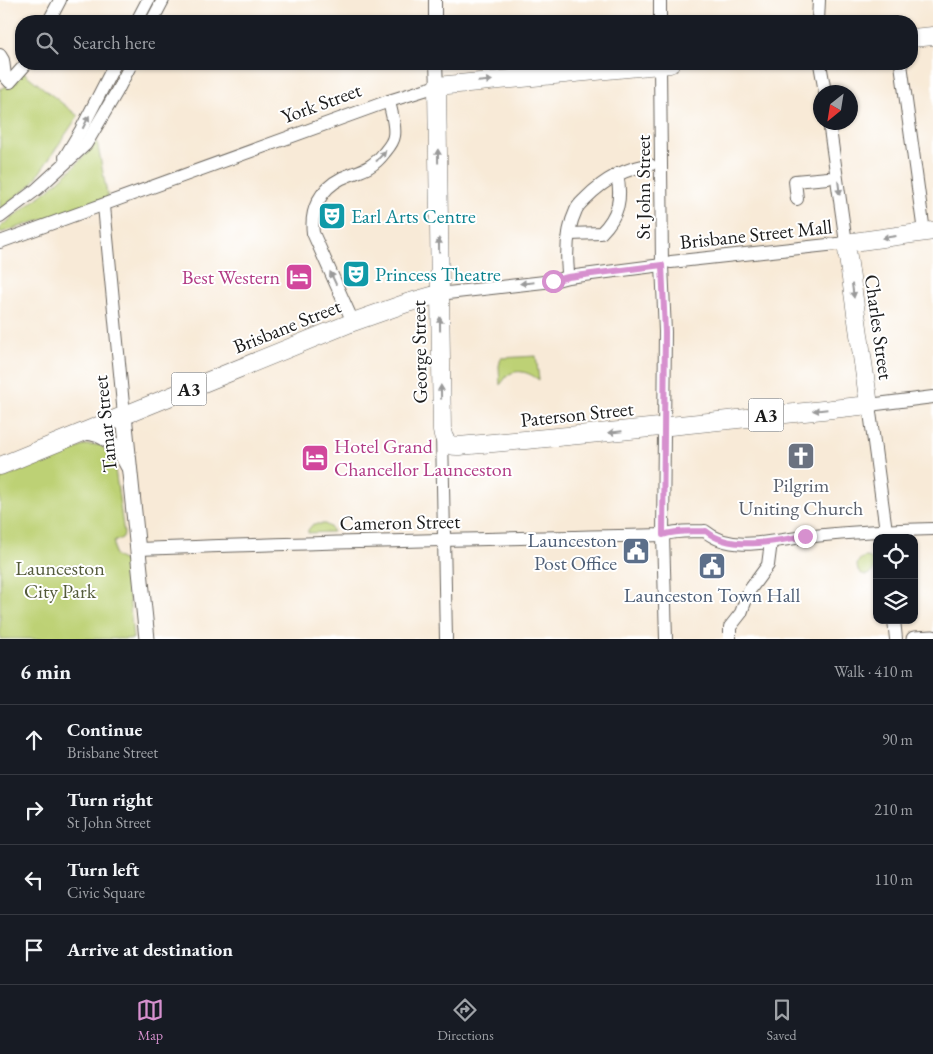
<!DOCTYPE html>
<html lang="en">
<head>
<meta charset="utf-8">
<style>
	:root { --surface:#171b24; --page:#20242c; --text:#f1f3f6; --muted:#9ea1a6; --line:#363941; --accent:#d690ce }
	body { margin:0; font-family:"EB Garamond",serif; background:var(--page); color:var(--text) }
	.controls { position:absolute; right:15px; bottom:15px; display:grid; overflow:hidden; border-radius:10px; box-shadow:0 1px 4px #0004 }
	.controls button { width:45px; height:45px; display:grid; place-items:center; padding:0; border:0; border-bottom:1px solid var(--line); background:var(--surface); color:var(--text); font:25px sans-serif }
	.compass { position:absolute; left:813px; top:85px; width:45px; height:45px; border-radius:50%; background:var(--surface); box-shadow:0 1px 4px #0004; rotate:210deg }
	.stop { position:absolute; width:15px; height:15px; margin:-11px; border:4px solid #d690ce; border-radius:50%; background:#fff }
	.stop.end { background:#d690ce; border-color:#fff; box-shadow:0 1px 5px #0008 }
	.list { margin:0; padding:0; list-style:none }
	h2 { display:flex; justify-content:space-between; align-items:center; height:65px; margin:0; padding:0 20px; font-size:21px }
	h2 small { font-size:16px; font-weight:400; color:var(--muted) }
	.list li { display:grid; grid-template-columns:32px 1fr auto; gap:15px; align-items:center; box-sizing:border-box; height:70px; padding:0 20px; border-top:1px solid var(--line) }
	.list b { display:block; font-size:19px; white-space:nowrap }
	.list p { margin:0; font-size:16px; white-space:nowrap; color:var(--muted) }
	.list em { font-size:16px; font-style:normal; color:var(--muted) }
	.icon { flex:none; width:28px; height:28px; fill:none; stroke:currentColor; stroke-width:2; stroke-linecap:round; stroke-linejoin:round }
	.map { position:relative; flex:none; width:933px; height:639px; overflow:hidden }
	.search { position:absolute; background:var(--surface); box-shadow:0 1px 4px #0004; left:15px; right:15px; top:15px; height:55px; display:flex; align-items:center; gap:12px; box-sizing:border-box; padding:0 18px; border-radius:20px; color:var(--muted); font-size:19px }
	.sheet { height:345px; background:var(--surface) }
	nav { display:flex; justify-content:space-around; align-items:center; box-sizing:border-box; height:70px; border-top:1px solid var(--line); background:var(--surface); font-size:14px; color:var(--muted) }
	nav a { display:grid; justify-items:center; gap:2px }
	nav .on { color:var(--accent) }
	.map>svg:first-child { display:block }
	.green { fill:#bdd174; stroke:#6c7648 }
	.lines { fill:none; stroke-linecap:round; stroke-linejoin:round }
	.minor-casing { stroke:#69645d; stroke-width:14 }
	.major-casing { stroke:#69645d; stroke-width:17 }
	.highway-casing { stroke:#69645d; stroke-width:19 }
	.minor { stroke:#fff; stroke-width:12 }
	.major { stroke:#fff; stroke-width:15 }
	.highway { stroke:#fff; stroke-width:18 }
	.oneway { fill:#999 }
	.route { stroke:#d690ce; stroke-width:6 }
	.labels { text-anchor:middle; stroke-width:4; stroke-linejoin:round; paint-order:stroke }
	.shield { fill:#fff; stroke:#606060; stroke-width:1 }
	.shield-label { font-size:19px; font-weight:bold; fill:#1c1c1c }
	.street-label { font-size:20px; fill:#1c1c1c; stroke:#fff }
	.culture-label { font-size:20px; fill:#0d838f; stroke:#fff; text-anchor:start }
	.hotel-label { font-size:20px; fill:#b23c85; stroke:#fff; text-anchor:end }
	.worship-label { font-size:20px; fill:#5b616d; stroke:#fff }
	.service-label { font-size:20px; fill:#4e5e75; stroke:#fff; text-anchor:end }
	.park-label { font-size:20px; fill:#545b3b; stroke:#fff }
</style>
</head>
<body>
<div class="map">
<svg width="933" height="639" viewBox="0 0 933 639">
	<rect width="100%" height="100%" fill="#fff"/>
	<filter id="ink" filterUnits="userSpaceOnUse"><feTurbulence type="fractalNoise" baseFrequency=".02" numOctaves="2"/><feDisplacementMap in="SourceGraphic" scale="10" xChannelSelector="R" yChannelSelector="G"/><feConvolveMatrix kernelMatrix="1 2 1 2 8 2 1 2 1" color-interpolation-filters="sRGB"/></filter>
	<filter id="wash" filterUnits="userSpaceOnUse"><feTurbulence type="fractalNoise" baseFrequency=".0096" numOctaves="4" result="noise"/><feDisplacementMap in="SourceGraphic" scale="20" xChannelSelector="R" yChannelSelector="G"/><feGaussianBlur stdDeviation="1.12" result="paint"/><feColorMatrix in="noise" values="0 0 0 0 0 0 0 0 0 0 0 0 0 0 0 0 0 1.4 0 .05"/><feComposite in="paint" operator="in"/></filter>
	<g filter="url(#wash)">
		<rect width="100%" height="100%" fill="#f8ead7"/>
		<g class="green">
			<polygon points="23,72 78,116 32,184 0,210 0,89 7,86"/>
			<polygon points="97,141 108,199 0,233 0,227 47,191 76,165"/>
			<path d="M536,356L539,380C530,373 518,368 508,375C505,378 503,382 500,385L499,366L501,358Z"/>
			<path d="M86,445H101L114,462L124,534L122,538L114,542C114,561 115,554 126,562L133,639H0V479Z"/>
			<polygon points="313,524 325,524 330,527 333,532 308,533 308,530"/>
			<circle cx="866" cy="566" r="9"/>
		</g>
	</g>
	<g filter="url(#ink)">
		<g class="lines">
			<g class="minor-casing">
				<g id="minor">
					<polyline points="435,0 435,21"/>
					<polyline points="49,21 60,0"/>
					<polyline points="137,21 148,0"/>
					<polyline points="152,21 163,0"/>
					<polyline points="660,21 660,0"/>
					<polyline points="818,21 819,0"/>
					<polyline points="0,55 3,60 5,76"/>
					<polyline points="660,64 662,265 665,332 663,535 666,639"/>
					<polyline points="820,64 825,92"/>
					<polyline points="901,64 924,232"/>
					<polyline points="0,71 10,82 26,64"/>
					<polyline points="65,157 81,130 115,64"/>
					<polyline points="797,199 795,181 828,178"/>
					<polyline points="104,206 124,415"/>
					<polyline points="0,217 37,189 86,144 116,93 131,64"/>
					<path d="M569,234L601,233C619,215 622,199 617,174"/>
					<polyline points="0,242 389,101 437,86 436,64"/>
					<polyline points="671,262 846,243 829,122"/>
					<path d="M568,272C566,251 567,229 576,210C578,205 582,202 586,198C604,180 624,168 650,165"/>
					<polyline points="439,294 553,281 568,277 662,265"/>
					<path d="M353,322L313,233C310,210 320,189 342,178C360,170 371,170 384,153C388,148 393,143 394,136C396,125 391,112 389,101"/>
					<polyline points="442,434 446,639"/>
					<polyline points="887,538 869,405 933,397"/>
					<path d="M138,549C313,542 488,539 663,535C677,530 691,532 705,531C733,555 781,538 814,536C853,532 893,530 933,529"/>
					<polyline points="894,620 896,639"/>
					<polyline points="730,639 730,627 741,613 749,591 768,565 771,542"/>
				</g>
			</g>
			<g class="major-casing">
				<g id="major">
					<polyline points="124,415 147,639"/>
					<path d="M85,432C106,433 119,447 128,466"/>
					<polyline points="914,639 933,638"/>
				</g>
			</g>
			<g class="highway-casing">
				<g id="highway">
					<polyline points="912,38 933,36"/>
					<path d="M670,64L437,86L442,431C444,441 449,447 459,446C596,434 732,420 869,405L846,243L933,231"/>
					<polyline points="0,466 353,322 407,303 439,294"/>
				</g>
			</g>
			<use href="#minor" class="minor"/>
			<use href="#major" class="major"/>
			<use href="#highway" class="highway"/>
		</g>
		<defs><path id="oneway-solid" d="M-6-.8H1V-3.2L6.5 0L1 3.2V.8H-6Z" transform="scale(1.25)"/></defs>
		<g class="oneway">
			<use href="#oneway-solid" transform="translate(485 81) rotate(-5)"/>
			<use href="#oneway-solid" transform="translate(86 122) rotate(-63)"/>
			<use href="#oneway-solid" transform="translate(381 156) rotate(-48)"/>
			<use href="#oneway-solid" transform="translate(438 156) rotate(-91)"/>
			<use href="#oneway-solid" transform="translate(839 188) rotate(83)"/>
			<use href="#oneway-solid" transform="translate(889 237) rotate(172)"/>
			<use href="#oneway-solid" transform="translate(439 245) rotate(-91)"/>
			<use href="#oneway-solid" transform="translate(333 278) rotate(-115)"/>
			<use href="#oneway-solid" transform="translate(527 283) rotate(174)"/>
			<use href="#oneway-solid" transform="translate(853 291) rotate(82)"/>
			<use href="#oneway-solid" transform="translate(440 324) rotate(-91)"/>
			<use href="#oneway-solid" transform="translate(441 392) rotate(-91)"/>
			<use href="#oneway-solid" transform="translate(820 410) rotate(174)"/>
			<use href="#oneway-solid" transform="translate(615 432) rotate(174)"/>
		</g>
	</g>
	<g class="lines" filter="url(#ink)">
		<path class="route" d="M553,281L568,277L662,265L665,332L663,535C677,530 691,532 706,531C730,552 776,541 805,536"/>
	</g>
	<defs>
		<g id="theatre-square" transform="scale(1.4375)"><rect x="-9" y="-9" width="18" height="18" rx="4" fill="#0f9aa8" stroke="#fff"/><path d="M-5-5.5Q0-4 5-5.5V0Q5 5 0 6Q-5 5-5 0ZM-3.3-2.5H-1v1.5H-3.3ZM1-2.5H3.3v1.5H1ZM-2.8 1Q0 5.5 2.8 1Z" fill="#fff"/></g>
		<g id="hotel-square" transform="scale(1.4375)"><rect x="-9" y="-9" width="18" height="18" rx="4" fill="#d1479c" stroke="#fff"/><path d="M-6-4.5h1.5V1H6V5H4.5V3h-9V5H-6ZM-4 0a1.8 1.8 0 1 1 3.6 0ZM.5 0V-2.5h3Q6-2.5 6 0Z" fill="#fff"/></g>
		<g id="church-square" transform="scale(1.4375)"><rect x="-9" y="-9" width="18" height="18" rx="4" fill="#6b7280" stroke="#fff"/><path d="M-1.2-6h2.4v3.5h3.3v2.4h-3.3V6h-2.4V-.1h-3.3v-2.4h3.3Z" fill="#fff"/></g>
		<g id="civic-square" transform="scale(1.4375)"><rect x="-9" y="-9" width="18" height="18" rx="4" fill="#5c6f8a" stroke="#fff"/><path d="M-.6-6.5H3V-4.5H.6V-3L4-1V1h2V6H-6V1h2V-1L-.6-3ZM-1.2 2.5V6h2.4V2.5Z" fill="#fff"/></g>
	</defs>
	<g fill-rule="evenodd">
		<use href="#theatre-square" x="332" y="216"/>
		<use href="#theatre-square" x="356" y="274"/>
		<use href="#hotel-square" x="299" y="277"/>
		<use href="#church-square" x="801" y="456"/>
		<use href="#hotel-square" x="315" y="458"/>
		<use href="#civic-square" x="636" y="551"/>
		<use href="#civic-square" x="712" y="566"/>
	</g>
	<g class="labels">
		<g class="shield">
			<rect x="171.5" y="372.5" width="35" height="33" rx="4"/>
			<rect x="748.5" y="398.5" width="35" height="33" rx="4"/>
		</g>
		<g class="shield-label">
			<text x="189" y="396">A3</text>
			<text x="766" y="422">A3</text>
		</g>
		<g class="street-label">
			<text transform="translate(321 103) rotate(-20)" y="7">York Street</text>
			<text transform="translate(643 187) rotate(-90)" y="7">St John Street</text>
			<text transform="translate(756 234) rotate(-6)" y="7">Brisbane Street Mall</text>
			<text transform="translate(287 326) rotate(-22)" y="7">Brisbane Street</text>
			<text transform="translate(879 327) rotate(82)" y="7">Charles Street</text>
			<text transform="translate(419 352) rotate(-91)" y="7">George Street</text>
			<text transform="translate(577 414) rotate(-6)" y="7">Paterson Street</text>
			<text transform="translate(105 424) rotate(-96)" y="7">Tamar Street</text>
			<text transform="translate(400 522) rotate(-1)" y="7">Cameron Street</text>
		</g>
		<g class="culture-label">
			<text x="351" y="223">Earl Arts Centre</text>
			<text x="375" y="281">Princess Theatre</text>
		</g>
		<g class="hotel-label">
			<text x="280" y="284">Best Western</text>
			<text x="334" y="453" text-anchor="start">Hotel Grand<tspan x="334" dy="23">Chancellor Launceston</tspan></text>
		</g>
		<g class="worship-label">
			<text x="801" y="492">Pilgrim<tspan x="801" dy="23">Uniting Church</tspan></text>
		</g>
		<g class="service-label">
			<text x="617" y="547">Launceston<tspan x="617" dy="23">Post Office</tspan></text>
			<text x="712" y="602" text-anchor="middle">Launceston Town Hall</text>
		</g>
		<g class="park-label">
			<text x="60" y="575">Launceston<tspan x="60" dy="23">City Park</tspan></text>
		</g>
	</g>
</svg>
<div class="controls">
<button><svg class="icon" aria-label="locate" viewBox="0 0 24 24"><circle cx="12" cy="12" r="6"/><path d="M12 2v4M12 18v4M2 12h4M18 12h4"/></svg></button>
<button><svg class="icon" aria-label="layers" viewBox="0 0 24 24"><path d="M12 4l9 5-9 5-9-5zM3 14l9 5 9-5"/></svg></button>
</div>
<svg class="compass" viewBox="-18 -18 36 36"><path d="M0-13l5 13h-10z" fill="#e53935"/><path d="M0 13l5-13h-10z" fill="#9ea1a6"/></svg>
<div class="stop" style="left:553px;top:281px"></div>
<div class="stop end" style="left:805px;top:536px"></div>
<div class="search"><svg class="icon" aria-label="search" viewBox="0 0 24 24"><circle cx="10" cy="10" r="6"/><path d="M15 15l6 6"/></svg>Search here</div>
</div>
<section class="sheet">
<h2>6 min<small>Walk · 410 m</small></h2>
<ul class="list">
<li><svg class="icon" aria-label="ahead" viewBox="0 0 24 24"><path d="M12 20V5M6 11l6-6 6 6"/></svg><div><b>Continue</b><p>Brisbane Street</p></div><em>90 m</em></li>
<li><svg class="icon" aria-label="right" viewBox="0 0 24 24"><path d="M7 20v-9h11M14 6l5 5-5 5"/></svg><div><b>Turn right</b><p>St John Street</p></div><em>210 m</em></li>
<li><svg class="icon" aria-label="left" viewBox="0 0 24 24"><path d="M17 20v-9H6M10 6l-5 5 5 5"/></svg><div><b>Turn left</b><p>Civic Square</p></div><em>110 m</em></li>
<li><svg class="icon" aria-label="arrive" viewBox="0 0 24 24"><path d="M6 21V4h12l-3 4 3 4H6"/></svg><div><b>Arrive at destination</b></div></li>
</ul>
</section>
<nav>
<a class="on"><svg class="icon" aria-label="map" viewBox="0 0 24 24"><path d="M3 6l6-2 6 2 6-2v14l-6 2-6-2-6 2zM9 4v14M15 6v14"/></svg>Map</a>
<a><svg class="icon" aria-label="directions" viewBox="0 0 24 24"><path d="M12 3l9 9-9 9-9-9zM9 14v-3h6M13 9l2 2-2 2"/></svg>Directions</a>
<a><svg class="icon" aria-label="saved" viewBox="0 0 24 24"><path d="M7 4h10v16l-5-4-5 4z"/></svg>Saved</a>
</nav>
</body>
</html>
